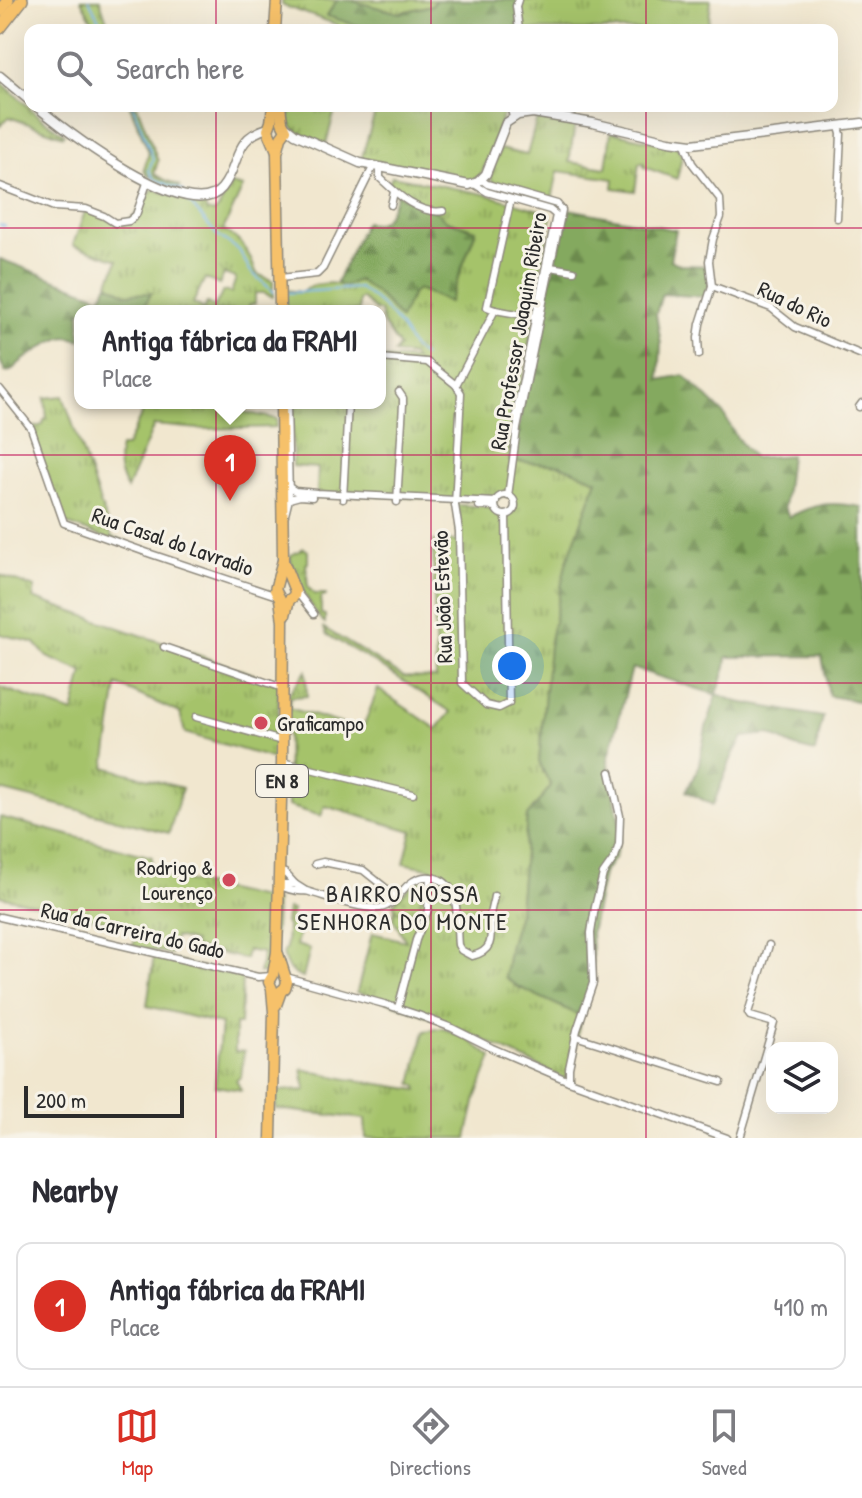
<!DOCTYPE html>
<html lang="en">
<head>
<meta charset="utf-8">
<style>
	:root { --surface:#fff; --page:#f7f7f7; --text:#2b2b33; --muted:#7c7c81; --line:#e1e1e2; --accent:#d93025 }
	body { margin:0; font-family:"Patrick Hand",sans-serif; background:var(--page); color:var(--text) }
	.controls { position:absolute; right:24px; bottom:24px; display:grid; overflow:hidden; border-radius:16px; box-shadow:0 8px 32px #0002 }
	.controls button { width:72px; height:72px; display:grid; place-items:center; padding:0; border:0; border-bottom:2px solid var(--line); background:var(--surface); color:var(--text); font:40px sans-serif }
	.scale { position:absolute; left:24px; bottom:20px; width:160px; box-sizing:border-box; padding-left:8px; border:4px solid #2b2b2b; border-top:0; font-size:22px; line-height:28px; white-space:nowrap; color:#2b2b2b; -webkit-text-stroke:6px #f7f3e8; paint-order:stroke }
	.you { position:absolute; left:512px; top:666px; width:28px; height:28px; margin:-20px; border:6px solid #fff; border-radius:50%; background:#1a73e8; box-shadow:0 0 0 12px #1a73e833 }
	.badge { display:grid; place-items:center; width:52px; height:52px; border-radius:50%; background:var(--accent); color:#fff; font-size:26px; font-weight:700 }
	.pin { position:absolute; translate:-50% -66px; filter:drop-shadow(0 2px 4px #0008) }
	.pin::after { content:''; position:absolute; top:42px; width:28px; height:24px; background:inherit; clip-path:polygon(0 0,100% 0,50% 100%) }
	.popup { position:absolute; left:74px; top:305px; width:312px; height:104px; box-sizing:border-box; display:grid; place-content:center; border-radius:16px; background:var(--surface); filter:drop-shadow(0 2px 6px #0005); font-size:26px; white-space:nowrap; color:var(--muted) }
	.popup b { font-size:30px; color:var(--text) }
	.popup::after { content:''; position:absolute; left:50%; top:100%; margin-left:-16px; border:16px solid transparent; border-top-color:var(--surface) }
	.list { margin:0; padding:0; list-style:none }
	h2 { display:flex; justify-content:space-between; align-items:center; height:104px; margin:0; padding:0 32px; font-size:34px }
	h2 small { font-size:26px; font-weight:400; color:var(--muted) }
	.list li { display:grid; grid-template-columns:52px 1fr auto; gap:24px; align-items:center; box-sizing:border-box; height:128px; margin:0 16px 16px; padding:0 16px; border:2px solid var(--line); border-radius:16px }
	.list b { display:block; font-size:30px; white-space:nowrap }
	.list p { margin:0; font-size:26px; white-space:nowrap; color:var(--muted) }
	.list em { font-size:26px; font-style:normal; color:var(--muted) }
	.icon { flex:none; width:44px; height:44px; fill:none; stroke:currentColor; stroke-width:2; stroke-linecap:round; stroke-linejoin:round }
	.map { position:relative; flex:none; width:862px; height:1138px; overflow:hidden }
	.search { position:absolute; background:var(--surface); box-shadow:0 8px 32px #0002; left:24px; right:24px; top:24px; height:88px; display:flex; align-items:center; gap:20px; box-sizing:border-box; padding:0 28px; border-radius:16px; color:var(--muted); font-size:30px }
	.sheet { height:248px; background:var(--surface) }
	nav { display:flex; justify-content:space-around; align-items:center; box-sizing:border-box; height:112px; border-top:2px solid var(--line); background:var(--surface); font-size:22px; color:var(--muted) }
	nav a { display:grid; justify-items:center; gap:4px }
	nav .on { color:var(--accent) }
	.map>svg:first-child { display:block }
	.grass { fill:url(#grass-tufts); stroke:#68774a; stroke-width:2; fill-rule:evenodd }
	.forest { fill:url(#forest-firs); stroke:#586a44; stroke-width:2 }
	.park { fill:url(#park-dots); stroke:#68774a; stroke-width:2 }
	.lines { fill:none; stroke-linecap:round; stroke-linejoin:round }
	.stream { stroke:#7cb7ed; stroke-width:2 }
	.minor-casing { stroke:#8e897d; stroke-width:9 }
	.tertiary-casing { stroke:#8e897d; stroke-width:11 }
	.primary-casing { stroke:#8e897d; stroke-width:13 }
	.motorway-casing { stroke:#8e897d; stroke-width:14 }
	.minor { stroke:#fff; stroke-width:6 }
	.tertiary { stroke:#fff; stroke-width:8 }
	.primary { stroke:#f6c16b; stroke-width:10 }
	.motorway { stroke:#f6c16b; stroke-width:11 }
	.grid { fill:none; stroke:#c2185b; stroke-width:2; stroke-opacity:0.55 }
	.poi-dot { fill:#d1495b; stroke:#f7f3e8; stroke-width:3 }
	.labels { text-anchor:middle; stroke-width:6; stroke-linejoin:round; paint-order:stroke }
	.shield { fill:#f7f3e8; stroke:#686764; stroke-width:2 }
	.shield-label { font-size:20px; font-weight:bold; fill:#2b2b2b }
	.street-label { font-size:22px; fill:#2b2b2b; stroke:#f7f3e8 }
	.poi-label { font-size:22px; fill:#2b2b2b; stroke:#f7f3e8; text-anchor:start }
	.neighbourhood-label { font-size:24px; letter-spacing:2px; fill:#2b2b2b; stroke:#f7f3e8 }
</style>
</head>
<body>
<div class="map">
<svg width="862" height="1138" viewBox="0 0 862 1138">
	<defs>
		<pattern id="grass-tufts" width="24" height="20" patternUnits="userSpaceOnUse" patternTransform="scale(2)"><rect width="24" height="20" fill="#a5c36a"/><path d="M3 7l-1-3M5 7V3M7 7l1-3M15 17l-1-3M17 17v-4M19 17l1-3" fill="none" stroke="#879f57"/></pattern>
		<pattern id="forest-firs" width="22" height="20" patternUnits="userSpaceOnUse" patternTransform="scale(2)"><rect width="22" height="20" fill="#84a95e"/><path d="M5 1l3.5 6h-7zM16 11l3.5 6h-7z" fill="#6c8a4e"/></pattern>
		<pattern id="park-dots" width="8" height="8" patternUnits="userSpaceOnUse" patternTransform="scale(2)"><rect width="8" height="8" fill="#a5c36a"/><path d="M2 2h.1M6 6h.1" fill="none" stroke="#879f57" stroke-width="1.8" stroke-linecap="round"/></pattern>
	</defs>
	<rect width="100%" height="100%" fill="#f7f3e8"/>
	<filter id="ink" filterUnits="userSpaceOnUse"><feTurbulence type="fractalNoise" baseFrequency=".0125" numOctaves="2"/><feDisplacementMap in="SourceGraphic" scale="16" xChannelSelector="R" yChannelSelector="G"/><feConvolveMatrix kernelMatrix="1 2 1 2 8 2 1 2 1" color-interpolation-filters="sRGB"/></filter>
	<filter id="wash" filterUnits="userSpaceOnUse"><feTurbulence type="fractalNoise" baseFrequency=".006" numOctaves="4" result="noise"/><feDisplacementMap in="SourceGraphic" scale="32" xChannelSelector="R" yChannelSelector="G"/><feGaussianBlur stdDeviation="1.8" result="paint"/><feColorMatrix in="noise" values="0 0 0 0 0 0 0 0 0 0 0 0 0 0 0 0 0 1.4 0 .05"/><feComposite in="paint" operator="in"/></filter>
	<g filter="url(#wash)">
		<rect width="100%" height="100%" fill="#f1e7cf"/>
		<g class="grass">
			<polygon points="81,0 100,0 110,30 97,30"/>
			<polygon points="282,0 337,0 327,15 372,30 337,30 338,25 282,5"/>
			<polygon points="349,0 436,0 432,5 398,13"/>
			<polygon points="518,0 711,0 708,30 521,30 522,19 518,19"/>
			<polygon points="0,81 40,117 64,134 63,136 9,117 0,126"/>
			<polygon points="130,106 137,106 158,161 154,174 165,180 180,186 179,191 147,175 144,169 149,152"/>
			<path d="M293,106H336L326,144C312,138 293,134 288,119Z"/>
			<polygon points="377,106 506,106 483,171 480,176 470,181 361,160"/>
			<polygon points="537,118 575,124 569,162 606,168 611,132 677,147 682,156 677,179 644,167 644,163 639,163 635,191 613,188 614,179 558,171 552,199 492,182 491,175 500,149 527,155"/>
			<path d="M392,176L484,194L550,213L551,219L533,305V324L516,410L509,460L560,465L597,480L566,564L549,646L539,762L551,786L527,816L519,913L510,944L505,977L516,986L581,1016L569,1081C500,1047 431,1013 357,992L372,933L406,941L393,919L397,897L430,877L432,869L404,863L412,831L325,806L321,816L288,806L287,696L306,671L307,696L290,697L289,708L362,730L378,689L437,729L451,712L377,664L326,634L324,628L404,677L436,678L433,541H459L455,505L495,507L499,513L506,515L513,512L515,506L512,498C506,494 499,495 496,502L317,493L318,468L293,466L292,403H380V358L415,360L412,356L394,353L399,347L383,323L380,311H376L362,298L359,300V311H285V290L302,292C312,283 333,281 345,286L357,280L372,289L400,318L413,293L418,289L449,302L476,231C447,221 409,208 388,186Z"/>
			<path d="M231,184L243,187L223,230C248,245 246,249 257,274L273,281V297L264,293H255V304L249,305V311H142L151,294H127L108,284L118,260L73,245L86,209C129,229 127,228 153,189L187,200L205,201L206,211L214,213L219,208ZM224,274L236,278L231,293L224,291L214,307L207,303L204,309L193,303L205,278L219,285Z"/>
			<polygon points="63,396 112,537 125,541 122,544 64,523 31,428 43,425 44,420 47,419 45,398"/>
			<path d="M143,403H211V405L277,419L276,427L200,429L154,425L127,489C119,475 116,463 120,447H126L146,405Z"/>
			<path d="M304,548L308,551V563L306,564L308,587L314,594H326V596L321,597V614L325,615V623C316,617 316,611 310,603C300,587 293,574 290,556Z"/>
			<polygon points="0,575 35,588 33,598 279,683 277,760 185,733 180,713 117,685 105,767 182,788 169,833 0,790 0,687 73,713 83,672 47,657 35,643 0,634"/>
			<polygon points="0,817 152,857 150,873 276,901 274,955 268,973 259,973 263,953 247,950 245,959 194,947 194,942 175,937 171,954 132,946 142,929 0,896"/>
			<path d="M287,909L292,910L289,922L301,926L296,945L310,949L303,978C291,974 284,965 283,952L286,949L287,926L285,923Z"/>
			<polygon points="154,955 242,978 240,1024 235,1024 235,1052 244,1051 241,1077 236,1080 241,1090 215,1086 221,1024 147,1006"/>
			<polygon points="443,1028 466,1038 492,1057 476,1098 467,1138 366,1138 365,1119 276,1109 276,1091 306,1090 302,1069 347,1079 418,1090 417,1085 412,1084 423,1035 425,1031"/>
		</g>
		<g class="forest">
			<polygon points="337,0 349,0 399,13 432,5 436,0 518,0 519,30 372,30 327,16"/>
			<path d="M397,195L437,212L447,221L476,230L449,302L418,289L413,293L400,319L379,295L358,280L345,286L336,284L365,222C388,229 389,209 397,195Z"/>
			<path d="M569,209L676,230L670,260L681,265L710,266L708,297L662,294L656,314L661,344L659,380L684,375L723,413L737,438L754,458L790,455L784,507L789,517C819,502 830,502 862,507V700L857,701L829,696L822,656L727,657L726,667L717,694L738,702L823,717L815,752L795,747L769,734L743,737L732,757L713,805L686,791L698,769L706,728L717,695L632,668L608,760L621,831L615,857L603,874L591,933L593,983L581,1016L516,986L505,977L510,944L519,913L527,816L551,786L539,762L549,646L566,564L597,480L560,465L512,461L537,334Z"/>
			<path d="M0,259L101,297L108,284L127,294L151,293L142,311H80V340C76,339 71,337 67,337C54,338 19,361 11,371L5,372L0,360Z"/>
		</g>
		<path class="park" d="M426,879L428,882L423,883L420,911C409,910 408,915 397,911L393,904L415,882Z"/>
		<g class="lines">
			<g class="stream">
				<polyline points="89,0 104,30"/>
				<polyline points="133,106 153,158 149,170 154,179 184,191"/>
				<polyline points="188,201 217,235 239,250 251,272 274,292"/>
				<polyline points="0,225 5,226"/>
				<path d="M285,293L359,288C375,298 390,312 401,328C411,342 408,347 424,356"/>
			</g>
		</g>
	</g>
	<g filter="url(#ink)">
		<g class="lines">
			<g class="minor-casing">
				<g id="minor">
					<polyline points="518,0 516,6 519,30"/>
					<polyline points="510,106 513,117"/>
					<polyline points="685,144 692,163 720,199 721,217 713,239 709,261 712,286 700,324 698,338 699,355"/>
					<path d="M380,168V178C396,193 418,215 443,211"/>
					<polyline points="482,180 487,184 557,204 562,210 517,429 508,496"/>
					<polyline points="474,184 487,192 550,210 556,215 515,420"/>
					<polyline points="0,186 54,207 86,209 104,216 115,223 129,221 136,215 147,183"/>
					<polyline points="391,205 394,192"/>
					<polyline points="837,218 841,134 839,127"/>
					<polyline points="551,267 574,271"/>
					<polyline points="280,278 317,274 323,268 373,167"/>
					<polyline points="712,286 771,308 795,327 862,355"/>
					<polyline points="495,310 487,307 511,199"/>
					<polyline points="495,310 535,317"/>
					<polyline points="380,358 427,362 456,385 461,393 455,505 459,531 462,683 486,705 499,708 509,703 506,515"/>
					<polyline points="456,385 495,310"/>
					<polyline points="0,389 31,428 64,523 151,554 277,596"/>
					<polyline points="859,407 862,403"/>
					<polyline points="289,487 295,491 317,493 496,502"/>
					<circle cx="505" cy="505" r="10"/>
					<polyline points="289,499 300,496 312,497"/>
					<polyline points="343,499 348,403"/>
					<polyline points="397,502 403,404 403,398 399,392"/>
					<polyline points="479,506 495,507"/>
					<polyline points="285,515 289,499 287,403"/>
					<polyline points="296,591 314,614"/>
					<polyline points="164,647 283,688"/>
					<polyline points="196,717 282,741"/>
					<polyline points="282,762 413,794"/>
					<polyline points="315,864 323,862 363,870 397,897"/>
					<polyline points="279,871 285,873 295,884"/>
					<polyline points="280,884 295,884 306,891"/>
					<path d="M279,885C288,890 296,892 306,891C325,896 362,910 380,908C393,906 399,893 408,885C415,879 422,876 431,877C464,882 455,920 458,945L461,950L472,956C495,951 491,936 490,917C490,911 493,903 494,896"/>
					<polyline points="0,917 258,977 272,976"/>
					<polyline points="286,977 384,1004 418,1015 452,1028 492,1048 569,1081 727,1138"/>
					<polyline points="398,1008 416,940 428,910 430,877"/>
					<polyline points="575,1036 721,1082"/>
					<polyline points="569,1081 569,1068 577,1030 593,983 591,933 595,907 603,874 615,857 619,844 620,816 610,772"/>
					<polyline points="740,1138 774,1023 750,1016 748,1013 769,945"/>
				</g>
			</g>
			<g class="tertiary-casing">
				<g id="tertiary">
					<polyline points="0,76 30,101"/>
					<path d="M36,106C64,129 190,228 222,188C241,164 232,138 268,128"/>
					<polyline points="286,127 295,134 360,163 469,185 478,182 486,174 506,123 518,115 533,113 593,123 669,141 692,144 862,123"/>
				</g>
			</g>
			<g class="primary-casing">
				<g id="primary">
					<polyline points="275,30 277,0"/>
					<polyline points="273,106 271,122 268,130 277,151"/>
					<polyline points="280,106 282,122 286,130 281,137 277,153 280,311"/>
					<polyline points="283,561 295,591 294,596 289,600 285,615"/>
					<polyline points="276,1005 281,991 285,988 287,982 278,954"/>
					<polyline points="271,1138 274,1012 272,989 269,982 273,975 277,952 282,762 283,621 280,599 275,590 283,560 281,403"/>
				</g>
			</g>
			<g class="motorway-casing">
				<g id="motorway">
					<polyline points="0,11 8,0"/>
					<polyline points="0,28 22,0"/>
				</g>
			</g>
			<use href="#minor" class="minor"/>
			<use href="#tertiary" class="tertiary"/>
			<use href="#primary" class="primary"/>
			<use href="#motorway" class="motorway"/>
		</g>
	</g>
	<path class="grid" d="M216,0V30M431,0V30M646,0V30M216,106V1138M431,106V1138M646,106V1138M0,228H862M0,455H862M0,683H862M0,910H862"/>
	<g class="poi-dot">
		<circle cx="261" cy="723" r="8"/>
		<circle cx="229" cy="880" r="8"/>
	</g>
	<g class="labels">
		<rect class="shield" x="256" y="765" width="52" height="32" rx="6"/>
		<g class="shield-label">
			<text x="282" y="788">EN 8</text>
		</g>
		<g class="street-label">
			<text transform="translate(795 304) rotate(26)" y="8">Rua do Rio</text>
			<text transform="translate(518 331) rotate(-80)" y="8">Rua Professor Joaquim Ribeiro</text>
			<text transform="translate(173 541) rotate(19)" y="8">Rua Casal do Lavradio</text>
			<text transform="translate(442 597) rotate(-92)" y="8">Rua João Estevão</text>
			<text transform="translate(133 930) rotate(13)" y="8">Rua da Carreira do Gado</text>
		</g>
		<g class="poi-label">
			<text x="277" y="731">Graficampo</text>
			<text x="213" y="875" text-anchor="end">Rodrigo &amp;<tspan x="213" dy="25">Lourenço</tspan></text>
		</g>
		<g class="neighbourhood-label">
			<text x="403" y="902">BAIRRO NOSSA<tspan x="403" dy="28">SENHORA DO MONTE</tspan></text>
		</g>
	</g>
</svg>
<div class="controls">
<button><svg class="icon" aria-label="layers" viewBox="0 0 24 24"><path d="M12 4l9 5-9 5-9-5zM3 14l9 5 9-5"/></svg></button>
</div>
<div class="scale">200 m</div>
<div class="you"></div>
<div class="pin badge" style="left:230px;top:501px">1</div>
<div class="popup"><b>Antiga fábrica da FRAMI</b>Place</div>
<div class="search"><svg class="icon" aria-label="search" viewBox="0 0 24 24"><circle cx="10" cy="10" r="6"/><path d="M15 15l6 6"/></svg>Search here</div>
</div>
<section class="sheet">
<h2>Nearby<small></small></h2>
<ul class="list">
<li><span class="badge">1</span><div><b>Antiga fábrica da FRAMI</b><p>Place</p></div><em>410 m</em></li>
</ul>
</section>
<nav>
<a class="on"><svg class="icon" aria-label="map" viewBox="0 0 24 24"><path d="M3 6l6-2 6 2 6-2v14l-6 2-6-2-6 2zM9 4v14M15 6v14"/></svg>Map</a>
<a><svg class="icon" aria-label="directions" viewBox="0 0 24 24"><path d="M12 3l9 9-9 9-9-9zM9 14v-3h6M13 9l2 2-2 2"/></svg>Directions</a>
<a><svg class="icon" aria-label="saved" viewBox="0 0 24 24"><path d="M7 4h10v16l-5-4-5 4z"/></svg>Saved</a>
</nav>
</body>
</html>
